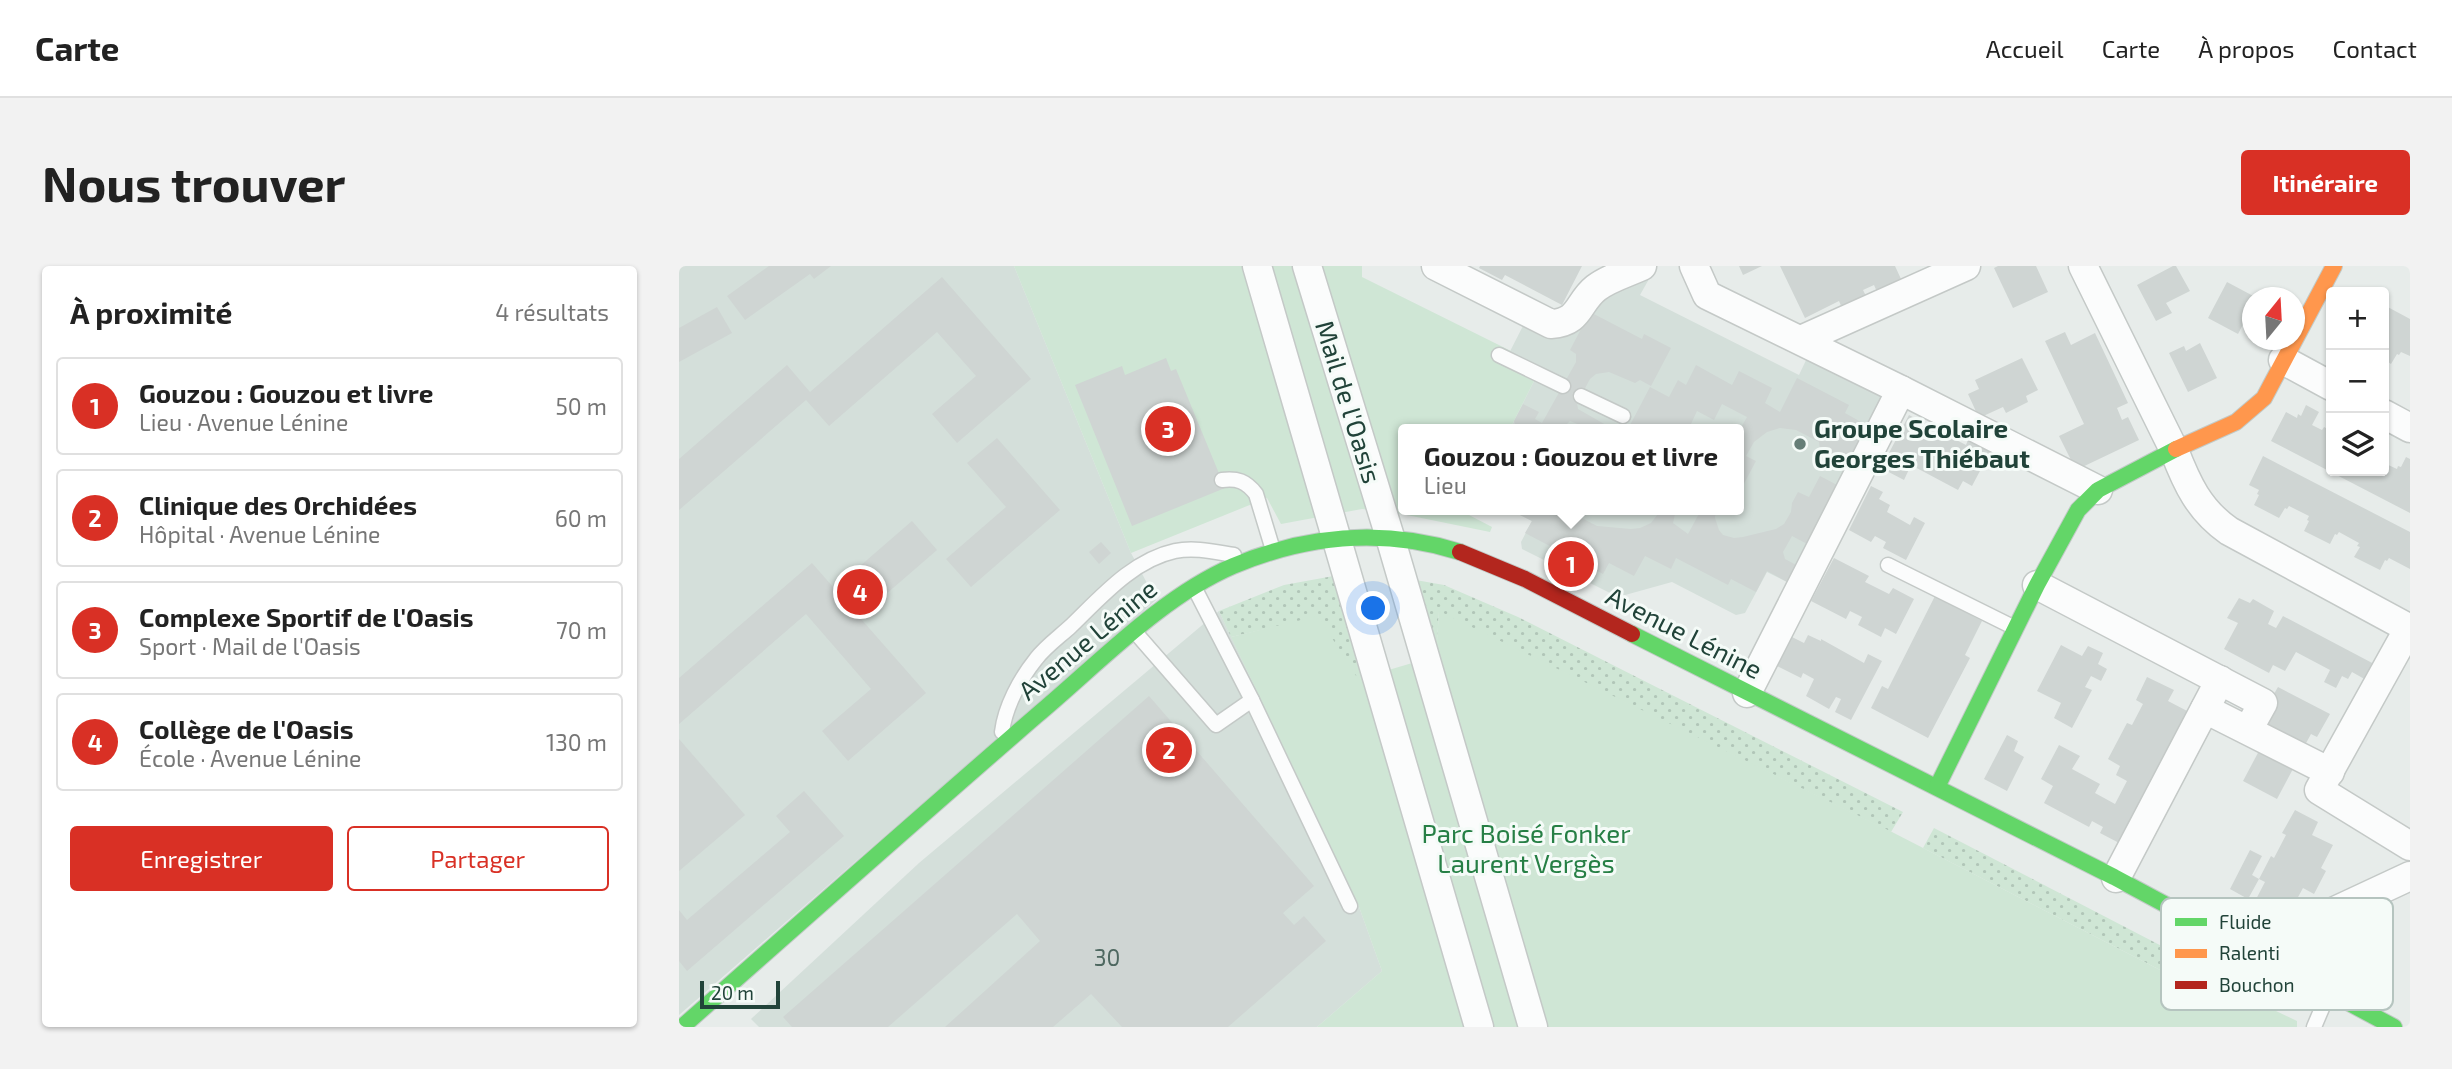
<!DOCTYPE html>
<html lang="fr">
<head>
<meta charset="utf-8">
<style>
	:root { --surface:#fff; --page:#f2f2f2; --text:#222; --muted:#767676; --line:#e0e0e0; --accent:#d93025 }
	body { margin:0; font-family:"Exo 2",sans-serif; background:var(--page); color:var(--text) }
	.controls { position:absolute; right:21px; top:21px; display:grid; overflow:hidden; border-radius:7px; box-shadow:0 2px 5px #0004 }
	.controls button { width:63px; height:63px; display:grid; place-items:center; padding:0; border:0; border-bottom:2px solid var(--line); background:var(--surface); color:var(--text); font:35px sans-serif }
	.compass { position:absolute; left:1563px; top:21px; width:63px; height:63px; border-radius:50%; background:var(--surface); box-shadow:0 2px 5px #0004; rotate:18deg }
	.scale { position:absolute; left:21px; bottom:18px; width:80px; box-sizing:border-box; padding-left:7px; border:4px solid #214339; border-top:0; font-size:19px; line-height:24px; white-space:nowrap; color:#214339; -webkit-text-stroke:5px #f5fbf8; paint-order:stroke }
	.you { position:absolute; left:695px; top:343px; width:24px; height:24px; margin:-18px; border:5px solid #fff; border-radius:50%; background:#1a73e8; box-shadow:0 0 0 10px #1a73e833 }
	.badge { display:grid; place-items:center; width:46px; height:46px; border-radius:50%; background:var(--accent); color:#fff; font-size:23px; font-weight:700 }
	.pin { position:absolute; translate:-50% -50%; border:4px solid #fff; box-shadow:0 2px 7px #0006 }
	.popup { position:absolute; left:719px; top:158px; width:346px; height:91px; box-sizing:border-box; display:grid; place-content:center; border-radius:7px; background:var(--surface); filter:drop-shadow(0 2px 5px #0005); font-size:23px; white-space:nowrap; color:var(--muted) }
	.popup b { font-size:26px; color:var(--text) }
	.popup::after { content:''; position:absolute; left:50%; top:100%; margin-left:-14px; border:14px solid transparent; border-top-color:var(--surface) }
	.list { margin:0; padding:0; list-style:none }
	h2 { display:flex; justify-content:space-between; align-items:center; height:91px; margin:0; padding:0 28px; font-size:30px }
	h2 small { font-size:23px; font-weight:400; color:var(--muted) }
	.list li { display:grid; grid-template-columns:46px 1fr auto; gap:21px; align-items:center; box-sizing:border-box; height:98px; margin:0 14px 14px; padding:0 14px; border:2px solid var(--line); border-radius:7px }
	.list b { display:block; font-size:26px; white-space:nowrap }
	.list p { margin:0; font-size:23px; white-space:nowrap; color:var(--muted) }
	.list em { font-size:23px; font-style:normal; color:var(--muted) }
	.actions { display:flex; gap:14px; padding:21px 28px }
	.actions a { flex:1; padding:16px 0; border:2px solid var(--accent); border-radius:7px; text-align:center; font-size:24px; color:var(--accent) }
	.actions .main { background:var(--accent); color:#fff }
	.icon { flex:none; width:38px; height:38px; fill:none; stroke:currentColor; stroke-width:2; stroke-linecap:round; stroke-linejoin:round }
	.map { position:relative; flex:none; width:1731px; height:761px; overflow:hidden; border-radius:7px }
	header { display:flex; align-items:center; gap:42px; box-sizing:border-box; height:98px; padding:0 35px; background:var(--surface); border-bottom:2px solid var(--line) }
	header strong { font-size:33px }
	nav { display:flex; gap:38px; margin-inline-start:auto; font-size:24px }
	.intro { display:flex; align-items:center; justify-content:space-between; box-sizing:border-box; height:168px; padding:0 42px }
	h1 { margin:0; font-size:49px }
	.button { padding:18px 32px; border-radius:7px; background:var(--accent); color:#fff; font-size:24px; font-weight:700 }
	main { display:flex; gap:42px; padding:0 42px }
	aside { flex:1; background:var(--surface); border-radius:7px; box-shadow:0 2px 5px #0004 }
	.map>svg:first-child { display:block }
	.built { fill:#d4dfda }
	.grass { fill:url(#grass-dots) }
	.park { fill:#cfe6d5 }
	.building { fill:#cfd5d3 }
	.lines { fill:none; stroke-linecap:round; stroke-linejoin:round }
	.lane-casing { stroke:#c4c9c7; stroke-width:17 }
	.street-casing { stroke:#c4c9c7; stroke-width:31 }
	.fast-casing { stroke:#c2cac7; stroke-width:18 }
	.slow-casing { stroke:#c2cac7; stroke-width:18 }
	.jam-casing { stroke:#c2cac7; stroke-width:18 }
	.lane { stroke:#fbfcfc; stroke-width:14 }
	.street { stroke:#fbfcfc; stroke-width:28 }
	.fast { stroke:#63d668; stroke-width:16 }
	.slow { stroke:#ff974d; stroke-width:16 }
	.jam { stroke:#b3261e; stroke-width:16 }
	.poi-dot { fill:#667e77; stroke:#f5fbf8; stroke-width:2.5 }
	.labels { text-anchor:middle; stroke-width:6; stroke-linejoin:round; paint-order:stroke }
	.number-label { font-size:23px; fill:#4e6860 }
	.street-label { font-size:26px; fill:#214339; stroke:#f5fbf8 }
	.poi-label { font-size:26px; font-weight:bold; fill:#214339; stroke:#f5fbf8; text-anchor:start }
	.park-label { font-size:26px; fill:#267f45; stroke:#f5fbf8 }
	.key { fill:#f5fbf8; stroke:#b5c4bf; stroke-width:2 }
	.key-label { font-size:19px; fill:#214339 }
</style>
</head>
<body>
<header>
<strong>Carte</strong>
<nav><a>Accueil</a><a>Carte</a><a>À propos</a><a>Contact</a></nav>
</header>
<div class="intro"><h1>Nous trouver</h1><a class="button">Itinéraire</a></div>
<main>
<aside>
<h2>À proximité<small>4 résultats</small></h2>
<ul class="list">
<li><span class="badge">1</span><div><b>Gouzou : Gouzou et livre</b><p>Lieu · Avenue Lénine</p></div><em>50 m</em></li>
<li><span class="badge">2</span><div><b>Clinique des Orchidées</b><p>Hôpital · Avenue Lénine</p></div><em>60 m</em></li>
<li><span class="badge">3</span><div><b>Complexe Sportif de l'Oasis</b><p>Sport · Mail de l'Oasis</p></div><em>70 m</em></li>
<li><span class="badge">4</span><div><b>Collège de l'Oasis</b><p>École · Avenue Lénine</p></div><em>130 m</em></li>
</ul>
<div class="actions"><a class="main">Enregistrer</a><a>Partager</a></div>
</aside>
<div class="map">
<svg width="1731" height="761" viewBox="0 0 1731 761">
	<defs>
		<pattern id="grass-dots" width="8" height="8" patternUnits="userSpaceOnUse" patternTransform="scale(1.75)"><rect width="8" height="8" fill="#cfe6d5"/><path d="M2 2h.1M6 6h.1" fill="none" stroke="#b1c6b8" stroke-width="1.8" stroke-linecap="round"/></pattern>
	</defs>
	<rect width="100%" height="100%" fill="#e7ecea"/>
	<g class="built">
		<polygon points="0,0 335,0 452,287 477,334 0,749"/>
		<polygon points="960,9 970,13 961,29 1120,109 1129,90 1206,130 1110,317 1088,306 1066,347 1057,349 993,316 939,331 843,283 842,276 853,255 831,244 1060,244 1060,163 831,163 855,115 824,99 846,56 919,29"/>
		<polygon points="540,345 679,638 703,705 638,761 80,761 72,753 240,597"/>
	</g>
	<g class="grass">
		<polygon points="660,309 688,410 678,414 639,351 552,371 540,345 605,319"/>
		<polygon points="731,313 765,319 839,351 1224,546 1212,566 760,346 757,390"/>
		<polygon points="1255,562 1527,703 1522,709 1485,706 1244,582"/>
	</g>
	<g class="park">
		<polygon points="335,0 683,0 683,11 832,85 824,99 855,115 831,163 724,163 724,244 792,244 790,249 813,261 811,266 718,247 683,243 602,258 588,232 452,287"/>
		<polygon points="760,345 1213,566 1485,706 1522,709 1618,755 1618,761 638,761 703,705 679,638 552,371 639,350 679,413 757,390"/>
	</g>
	<g class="building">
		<polygon points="90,0 152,0 135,13 131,8 66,54 48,30"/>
		<polygon points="801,0 903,0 883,39 826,9 823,14 800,2"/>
		<polygon points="1060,0 1083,0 1064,9"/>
		<polygon points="1101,0 1216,0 1222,13 1213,17 1215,20 1199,28 1195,19 1184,24 1187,30 1163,42 1160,35 1126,52"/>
		<polygon points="1319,0 1357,0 1369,26 1334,42 1315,2"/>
		<polygon points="1494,0 1497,0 1511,25 1487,37 1493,47 1477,55 1458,19"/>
		<polygon points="263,11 352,113 278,177 253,148 297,110 258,66 150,160 127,134 0,244 0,193 108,99 131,126"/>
		<polygon points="1548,16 1578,32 1574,32 1574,39 1559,68 1529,52"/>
		<polygon points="1705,39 1731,53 1731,90 1722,86 1720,89 1718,88 1712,98 1705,93"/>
		<polygon points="38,41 53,67 0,96 0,62"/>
		<polygon points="911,46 963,73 965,68 992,82 972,120 961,114 956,117 930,106 917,108 911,113 898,137 899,143 934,163 911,163 891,155 883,163 831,163 836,158 835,155 844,138 860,146 856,153 863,157 897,96 897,88 891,84"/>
		<polygon points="1386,66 1392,79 1416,67 1449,137 1438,142 1443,154 1449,151 1460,174 1397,204 1380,170 1405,158 1366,75"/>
		<polygon points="1521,77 1538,112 1509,126 1490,87 1505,80 1507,85"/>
		<polygon points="487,92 492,105 497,103 546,222 453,260 396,119 443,100 446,109"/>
		<polygon points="1343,92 1359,124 1347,130 1349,136 1327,147 1324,141 1300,152 1289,128 1300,123 1296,114"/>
		<polygon points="1017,99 1053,119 1060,105 1093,122 1086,137 1101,146 1118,112 1170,139 1166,147 1191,161 1170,201 1141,185 1140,176 1117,164 1101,162 1088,166 1075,176 1067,190 1077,195 1060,227 1060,165 1068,151 1043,138 1035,154 1018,145 1011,160 1017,163 949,163 971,121 990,131 999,114 1007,119"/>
		<polygon points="1627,139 1640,146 1633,159 1643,164 1645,161 1647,162 1652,151 1652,205 1705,205 1705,197 1718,203 1719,200 1722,201 1727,191 1731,193 1731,247 1592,175 1607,146 1618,152 1619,148 1622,150"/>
		<polygon points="1230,149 1252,161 1250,166 1261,173 1264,167 1287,179 1289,174 1311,186 1293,220 1284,215 1279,224 1232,199 1225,214 1202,202"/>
		<polygon points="318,172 381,244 292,321 267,293 327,241 288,197"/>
		<polygon points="1584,190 1731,266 1731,303 1710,292 1708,295 1706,294 1701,304 1675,291 1681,281 1678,280 1680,277 1660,266 1658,269 1656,268 1651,278 1625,265 1630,255 1628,254 1630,250 1610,240 1608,243 1606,242 1600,252 1575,239 1580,229 1578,228 1580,224 1570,219"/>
		<polygon points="1141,210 1160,220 1130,279 1113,270 1104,286 1106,293 1119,300 1110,317 1088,305 1077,326 1052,313 1049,319 997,292 992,303 966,290 955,310 930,297 924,308 846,267 853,255 831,244 896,244 895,248 918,260 952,263 961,262 972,257 982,244 997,244 994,257 1009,268 1022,244 1037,244 1036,252 1040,264 1044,269 1055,272 1064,271 1097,263 1105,258 1112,246 1113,237 1119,226 1130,231"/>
		<polygon points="1192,220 1204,226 1200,233 1211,239 1208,246 1231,259 1235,251 1246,257 1227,294 1204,282 1207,276 1196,270 1192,276 1170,264"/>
		<polygon points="233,255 258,284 199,335 173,307"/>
		<polygon points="422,276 432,287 420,298 410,286"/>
		<polygon points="1155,292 1190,310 1186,316 1210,328 1214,322 1235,333 1217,368 1206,362 1202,371 1179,359 1183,351 1171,345 1167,353 1132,335"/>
		<polygon points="133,297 247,427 169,495 143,465 192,423 127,348 0,458 0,412"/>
		<polygon points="1256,330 1303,355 1286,389 1291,392 1249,472 1192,442 1203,420 1209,423"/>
		<polygon points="1560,332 1571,337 1574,333 1595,345 1589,358 1597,362 1604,350 1697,399 1689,415 1673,406 1669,413 1663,410 1657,422 1645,416 1651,404 1617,386 1606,405 1594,399 1590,407 1545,383 1559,357 1548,352"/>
		<polygon points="1129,369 1142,375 1142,373 1185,397 1189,388 1203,395 1172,454 1156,446 1162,433 1157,431 1150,443 1127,430 1135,413 1124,407 1122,412 1098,400 1113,371 1125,377"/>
		<polygon points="1382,379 1403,390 1409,380 1424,387 1419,398 1428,403 1422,415 1412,410 1406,421 1413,424 1393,462 1375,452 1382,437 1358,425"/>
		<polygon points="1468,411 1495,424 1489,435 1512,447 1489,493 1484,491 1467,524 1471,527 1444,579 1421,567 1424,561 1413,555 1410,561 1365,537 1374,520 1362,513 1380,479 1401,490 1393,503 1421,518 1416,527 1436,538 1448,515 1437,509 1441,500 1429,493 1448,457 1453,459 1464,438 1457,434"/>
		<polygon points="1599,421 1651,448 1638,471 1632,468 1626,479 1587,459 1589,438"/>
		<polygon points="470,430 635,620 604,647 615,659 625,650 647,675 549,761 443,761 412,728 374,761 266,761 361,675 338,648 209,761 113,761 104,751"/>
		<polygon points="1328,469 1339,475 1335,485 1345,491 1328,525 1305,513"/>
		<polygon points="0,473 66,549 0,605"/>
		<polygon points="1581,483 1615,501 1598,533 1564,515"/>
		<polygon points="125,525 165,570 8,705 0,695 0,644 8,654 111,566 97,550"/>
		<polygon points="1616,544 1639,556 1633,569 1654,579 1642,602 1647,605 1635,628 1624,622 1618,633 1624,636 1612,659 1574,639 1586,616 1580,613 1592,590 1595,592 1607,569 1603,567"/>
		<polygon points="1571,584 1583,590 1573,609 1580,613 1569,633 1551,623"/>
	</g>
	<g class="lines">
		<g class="lane-casing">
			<g id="lane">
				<polyline points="820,89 884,120"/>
				<polyline points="902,130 944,150"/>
				<path d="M543,214C558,212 567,215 577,228L594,284"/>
				<polyline points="1209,299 1336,362"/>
				<polyline points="515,321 573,434 671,640"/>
				<polyline points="456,366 537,459 573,434"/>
				<path d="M323,466C326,441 341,413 357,393C366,381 380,371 392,360C422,331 454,294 496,285C516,281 536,286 555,289"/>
				<polyline points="1635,761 1649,728"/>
			</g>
		</g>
		<g class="street-casing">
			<g id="street">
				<polyline points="578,0 800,761"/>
				<polyline points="628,0 711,271 854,761"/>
				<path d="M757,0L872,58C902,56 898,37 917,22C930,12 948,7 963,0"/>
				<polyline points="1015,0 1028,29 1222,124 1419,224"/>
				<path d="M1404,0L1495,184C1508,218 1520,244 1550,265L1731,363"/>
				<polyline points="1122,74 1287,0"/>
				<polyline points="1604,94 1652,120"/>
				<polyline points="1705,148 1731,162"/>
				<polyline points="1358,319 1584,437 1569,464"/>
				<polyline points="1730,362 1640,524 1731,580"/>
				<polyline points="1068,427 1222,124"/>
				<polyline points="1526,443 1651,506"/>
				<polyline points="1437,612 1541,414"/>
				<polyline points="1604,702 1628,658 1731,610"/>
			</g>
		</g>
		<g class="fast-casing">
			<g id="fast">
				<polyline points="953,368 1435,611 1715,761"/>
				<polyline points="1258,521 1358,319 1399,244 1419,224 1497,183"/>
				<path d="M3,761C121,657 238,553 357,450C418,399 482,331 554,300C628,269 704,262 781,286"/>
			</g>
		</g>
		<g class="slow-casing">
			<polyline id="slow" points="1497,183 1557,156 1585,132 1655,0"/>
		</g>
		<g class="jam-casing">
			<polyline id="jam" points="781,286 846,313 953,368"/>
		</g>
		<use href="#lane" class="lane"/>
		<use href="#street" class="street"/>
		<use href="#fast" class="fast"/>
		<use href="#slow" class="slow"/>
		<use href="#jam" class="jam"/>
	</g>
	<circle class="poi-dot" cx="1121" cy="178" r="7"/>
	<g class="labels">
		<g class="number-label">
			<text x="428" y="700">30</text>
		</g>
		<g class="street-label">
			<text transform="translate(669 136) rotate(73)" y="9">Mail de l'Oasis</text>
			<text transform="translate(1005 367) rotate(27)" y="9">Avenue Lénine</text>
			<text transform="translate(409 374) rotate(-40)" y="9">Avenue Lénine</text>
		</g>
		<g class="poi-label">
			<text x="1135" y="172">Groupe Scolaire<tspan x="1135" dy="30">Georges Thiébaut</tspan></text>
		</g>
		<g class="park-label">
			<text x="847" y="577">Parc Boisé Fonker<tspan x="847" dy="30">Laurent Vergès</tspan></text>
		</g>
	</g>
	<rect x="1482" y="632" width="232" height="112" rx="10" class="key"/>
	<rect x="1496" y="652" width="32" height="8" fill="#63d668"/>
	<rect x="1496" y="683" width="32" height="9" fill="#ff974d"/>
	<rect x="1496" y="715" width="32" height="8" fill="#b3261e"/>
	<g class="key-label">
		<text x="1540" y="663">Fluide</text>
		<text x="1540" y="694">Ralenti</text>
		<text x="1540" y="726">Bouchon</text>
	</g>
</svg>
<div class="controls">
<button>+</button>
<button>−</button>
<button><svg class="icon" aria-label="layers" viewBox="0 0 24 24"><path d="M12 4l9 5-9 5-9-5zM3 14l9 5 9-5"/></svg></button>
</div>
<svg class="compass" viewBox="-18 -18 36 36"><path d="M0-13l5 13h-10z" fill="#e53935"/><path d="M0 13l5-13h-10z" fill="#767676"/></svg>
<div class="scale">20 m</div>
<div class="you"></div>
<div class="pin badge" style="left:892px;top:298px">1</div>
<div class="popup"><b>Gouzou : Gouzou et livre</b>Lieu</div>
<div class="pin badge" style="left:490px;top:484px">2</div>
<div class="pin badge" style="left:489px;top:163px">3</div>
<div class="pin badge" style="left:181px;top:326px">4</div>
</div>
</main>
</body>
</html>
